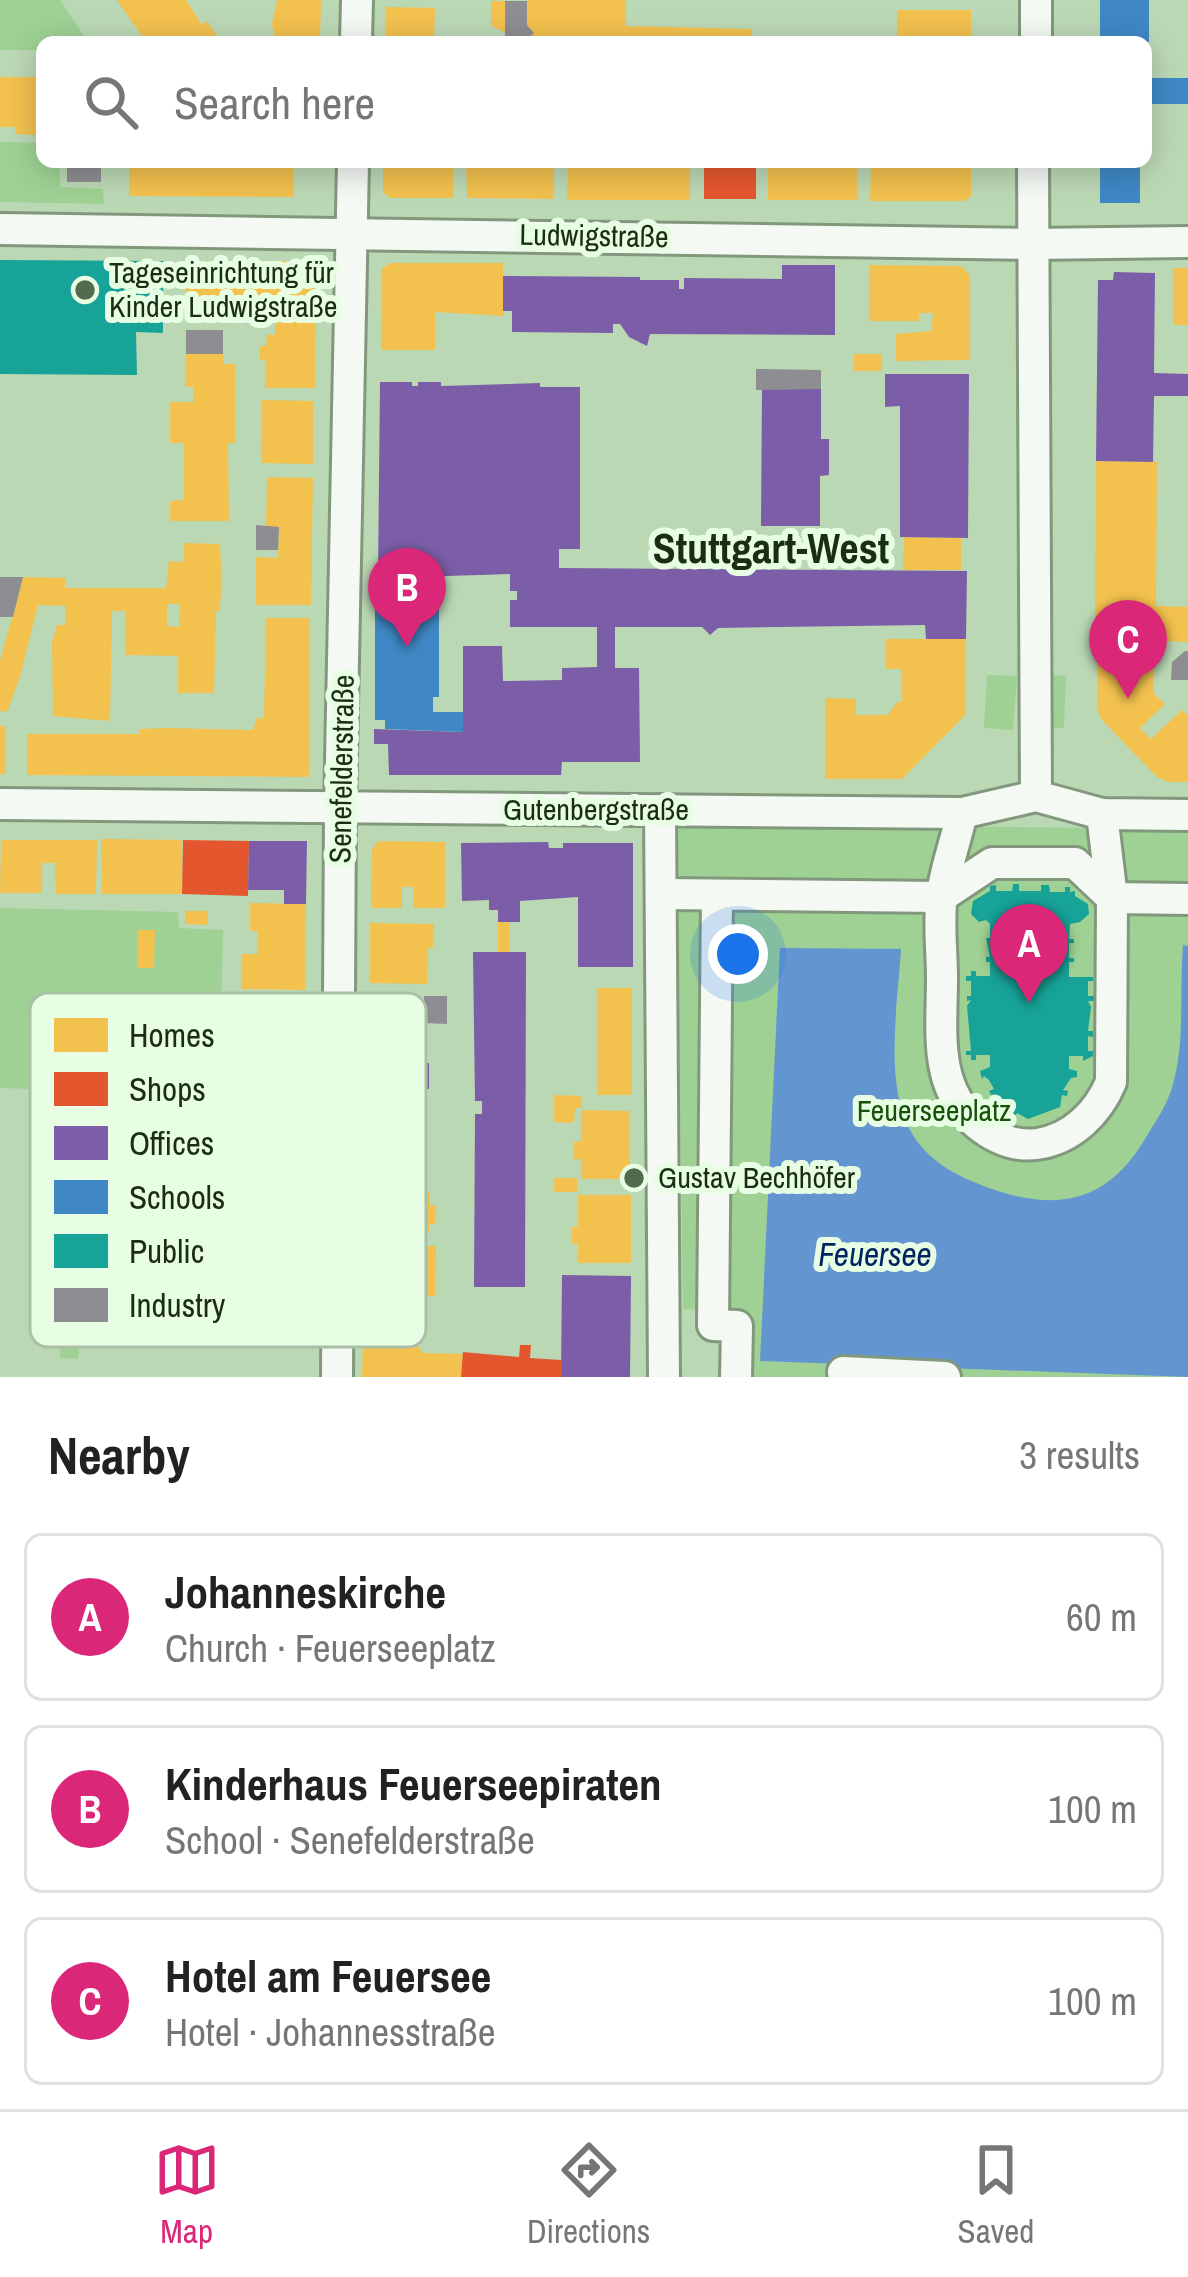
<!DOCTYPE html>
<html lang="en">
<head>
<meta charset="utf-8">
<style>
	:root { --surface:#fff; --page:#f2f2f2; --text:#222; --muted:#767676; --line:#e0e0e0; --accent:#db2777 }
	body { margin:0; font-family:"Archivo Narrow",sans-serif; background:var(--page); color:var(--text) }
	.you { position:absolute; left:738px; top:954px; width:42px; height:42px; margin:-30px; border:9px solid #fff; border-radius:50%; background:#1a73e8; box-shadow:0 0 0 18px #1a73e833 }
	.badge { display:grid; place-items:center; width:78px; height:78px; border-radius:50%; background:var(--accent); color:#fff; font-size:39px; font-weight:700 }
	.pin { position:absolute; translate:-50% -99px; filter:drop-shadow(0 3px 6px #0008) }
	.pin::after { content:''; position:absolute; top:63px; width:42px; height:36px; background:inherit; clip-path:polygon(0 0,100% 0,50% 100%) }
	.list { margin:0; padding:0; list-style:none }
	h2 { display:flex; justify-content:space-between; align-items:center; height:156px; margin:0; padding:0 48px; font-size:51px }
	h2 small { font-size:39px; font-weight:400; color:var(--muted) }
	.list li { display:grid; grid-template-columns:78px 1fr auto; gap:36px; align-items:center; box-sizing:border-box; height:168px; margin:0 24px 24px; padding:0 24px; border:3px solid var(--line); border-radius:18px }
	.list b { display:block; font-size:45px; white-space:nowrap }
	.list p { margin:0; font-size:39px; white-space:nowrap; color:var(--muted) }
	.list em { font-size:39px; font-style:normal; color:var(--muted) }
	.icon { flex:none; width:66px; height:66px; fill:none; stroke:currentColor; stroke-width:2; stroke-linecap:round; stroke-linejoin:round }
	.map { position:relative; flex:none; width:1188px; height:1377px; overflow:hidden }
	.search { position:absolute; background:var(--surface); box-shadow:0 6px 30px #0003; left:36px; right:36px; top:36px; height:132px; display:flex; align-items:center; gap:30px; box-sizing:border-box; padding:0 42px; border-radius:18px; color:var(--muted); font-size:45px }
	.sheet { height:732px; background:var(--surface) }
	nav { display:flex; justify-content:space-around; align-items:center; box-sizing:border-box; height:168px; border-top:3px solid var(--line); background:var(--surface); font-size:33px; color:var(--muted) }
	nav a { display:grid; justify-items:center; gap:6px }
	nav .on { color:var(--accent) }
	.map>svg:first-child { display:block }
	.green { fill:#9ed193 }
	.water { fill:#6395d1 }
	.homes { fill:#f2c14e; fill-rule:evenodd }
	.shops { fill:#e4572e }
	.offices { fill:#7b5ea7 }
	.schools { fill:#3f88c5 }
	.public { fill:#17a398 }
	.industry { fill:#8d8d92 }
	.lines { fill:none; stroke-linecap:round; stroke-linejoin:round }
	.street-casing { stroke:#82987d; stroke-width:36 }
	.street { stroke:#f5f9f4; stroke-width:30 }
	.poi-dot { fill:#526a4d; stroke:#e8fee4; stroke-width:4.5 }
	.labels { text-anchor:middle; stroke-width:12; stroke-linejoin:round; paint-order:stroke }
	.street-label { font-size:30px; fill:#192e15; stroke:#e8fee4 }
	.poi-label { font-size:30px; fill:#192e15; stroke:#e8fee4; text-anchor:start }
	.park-label { font-size:30px; fill:#175208; stroke:#e8fee4 }
	.water-label { font-size:33px; font-style:italic; fill:#002362; stroke:#e8fee4 }
	.district-label { font-size:42px; font-weight:bold; fill:#192e15; stroke:#e8fee4 }
	.key { fill:#e8fee4; stroke:#aac0a6; stroke-width:3 }
	.key-label { font-size:33px; fill:#192e15 }
</style>
</head>
<body>
<div class="map">
<svg width="1188" height="1377" viewBox="0 0 1188 1377">
	<rect width="100%" height="100%" fill="#bbd8b5"/>
	<g class="green">
		<polygon points="0,0 60,0 88,42 42,42 42,50 0,50"/>
		<polygon points="0,142 42,143 42,162 59,162 60,187 103,189 104,204 0,202"/>
		<polygon points="987,675 1017,676 1013,730 984,728"/>
		<polygon points="1052,675 1066,676 1064,728 1050,728"/>
		<polygon points="676,823 1188,829 1188,1377 735,1377 734,1312 683,1309"/>
		<polygon points="0,908 178,912 179,928 223,930 219,1095 0,1088"/>
		<polygon points="53,1268 81,1271 80,1282 84,1283 78,1359 60,1358 60,1321 49,1306"/>
	</g>
	<path class="water" d="M1183,945L1188,946V1377L760,1361L780,948L901,949C898,1000 884,1084 910,1130C927,1161 956,1176 989,1188C1056,1212 1107,1203 1145,1139C1154,1124 1165,1108 1171,1091C1186,1045 1179,993 1183,945Z"/>
	<g class="homes">
		<polygon points="117,0 186,0 202,25 207,21 221,42 146,42"/>
		<polygon points="277,0 321,0 320,42 276,42 272,24"/>
		<polygon points="527,0 626,0 626,26 752,29 752,42 524,42 534,33 527,25"/>
		<polygon points="491,1 505,1 505,32 491,26"/>
		<polygon points="386,7 435,8 434,42 385,42"/>
		<rect x="897" y="10" width="74" height="32"/>
		<polygon points="0,77 42,77 42,127 38,127 38,135 16,134 16,127 0,127"/>
		<polygon points="129,162 294,162 293,197 129,196"/>
		<polygon points="383,162 453,162 453,198 390,198 383,192"/>
		<polygon points="466,162 554,162 554,199 467,198"/>
		<polygon points="568,162 690,162 690,200 567,200"/>
		<polygon points="768,162 857,162 858,200 768,200"/>
		<polygon points="871,162 971,162 971,196 965,201 870,201"/>
		<polygon points="186,261 316,261 315,388 265,388 266,360 260,360 260,346 266,346 267,334 275,335 275,308 186,307"/>
		<polygon points="389,263 503,263 503,316 435,312 435,350 381,350 382,269"/>
		<polygon points="869,265 961,266 970,275 970,360 896,361 896,334 931,331 933,313 919,313 919,321 869,321"/>
		<rect x="1173" y="268" width="15" height="57"/>
		<polygon points="186,354 223,354 223,364 235,364 235,443 228,443 229,521 170,521 170,501 184,500 184,443 170,443 170,402 193,402 193,387 185,387"/>
		<rect x="854" y="354" width="28" height="17"/>
		<polygon points="262,400 313,401 313,464 261,463"/>
		<polygon points="1096,461 1157,462 1156,606 1188,607 1188,642 1157,641 1156,634 1095,633"/>
		<polygon points="267,477 313,478 311,605 256,605 256,557 278,558 279,527 266,527"/>
		<polygon points="904,537 961,538 961,570 903,570"/>
		<path d="M184,543L220,544L222,588L219,611H216L214,693H178V656L125,655V611H112L110,721L53,716L52,642L57,625H65V606L38,605L20,677L7,712L0,711V661L23,577L65,578V588H166L169,561L184,562ZM167,604H180L179,627L167,626Z"/>
		<polygon points="266,618 310,618 309,777 27,775 27,734 140,734 140,729 166,728 253,730 257,718 264,718"/>
		<polygon points="886,639 966,639 966,714 902,779 825,779 825,698 856,699 856,715 888,715 897,702 902,702 902,669 886,669"/>
		<polygon points="1097,663 1153,664 1154,694 1165,704 1140,728 1151,739 1182,710 1188,716 1188,782 1168,782 1157,777 1102,720 1097,710"/>
		<rect x="0" y="726" width="6" height="48"/>
		<polygon points="101,839 182,840 182,894 102,894"/>
		<polygon points="1,840 97,840 96,894 56,894 55,863 42,863 42,893 0,893"/>
		<polygon points="379,841 445,842 445,908 414,908 414,887 402,887 402,908 371,908 372,849"/>
		<polygon points="250,903 306,904 305,990 241,989 242,954 257,954 258,931 250,931"/>
		<polygon points="185,911 208,911 208,925 185,924"/>
		<polygon points="498,922 510,922 509,952 498,952"/>
		<polygon points="370,923 434,924 433,948 428,948 427,984 370,983"/>
		<polygon points="138,930 155,930 154,968 137,968"/>
		<rect x="597" y="988" width="35" height="107"/>
		<polygon points="554,1095 582,1096 582,1108 575,1108 574,1123 554,1122"/>
		<polygon points="581,1110 630,1111 630,1179 581,1179 581,1159 574,1160 574,1142 581,1141"/>
		<rect x="554" y="1178" width="23" height="14"/>
		<polygon points="367,1184 421,1186 421,1192 430,1192 430,1205 436,1205 435,1224 429,1224 429,1232 366,1231"/>
		<polygon points="578,1195 631,1195 631,1263 578,1263 578,1244 571,1244 572,1227 578,1227"/>
		<polygon points="365,1244 436,1246 435,1296 426,1296 425,1318 420,1317 417,1345 423,1353 463,1354 461,1377 362,1377"/>
	</g>
	<g class="shops">
		<rect x="704" y="162" width="52" height="37"/>
		<polygon points="183,840 249,841 248,896 182,894"/>
		<polygon points="520,1345 531,1345 530,1358 561,1360 561,1377 461,1377 463,1352 519,1357"/>
	</g>
	<g class="offices">
		<polygon points="782,265 835,265 835,335 650,334 647,346 629,337 620,324 613,324 613,333 512,332 512,311 503,311 503,276 640,277 640,280 679,280 679,289 684,289 684,278 782,279"/>
		<polygon points="1114,272 1155,273 1154,373 1188,374 1188,396 1154,396 1153,462 1096,461 1098,280 1113,280"/>
		<polygon points="885,374 969,374 968,538 900,537 900,406 885,407"/>
		<polygon points="380,382 412,382 412,386 418,386 418,382 441,382 441,386 540,383 540,387 580,387 580,549 559,549 559,568 967,571 966,639 926,639 925,625 718,628 710,635 702,627 615,627 615,668 639,668 640,762 562,762 561,775 389,775 388,744 374,744 374,729 463,732 463,646 502,646 503,681 562,680 562,668 597,667 597,627 510,627 510,600 517,600 517,591 510,591 510,574 416,577 417,572 378,577"/>
		<polygon points="762,389 821,389 821,439 829,439 829,475 820,476 820,526 761,526"/>
		<polygon points="249,841 307,841 306,904 284,904 284,890 248,890"/>
		<polygon points="548,842 549,848 563,848 563,843 633,843 633,967 578,967 578,897 520,901 520,922 498,922 498,910 489,910 489,900 462,901 461,843"/>
		<polygon points="473,952 526,952 525,1287 474,1287 475,1114 482,1114 482,1101 475,1101"/>
		<polygon points="368,1062 429,1063 429,1089 422,1089 421,1186 366,1184"/>
		<polygon points="562,1275 631,1276 630,1377 561,1377"/>
	</g>
	<g class="schools">
		<rect x="1100" y="0" width="49" height="42"/>
		<rect x="1146" y="78" width="42" height="26"/>
		<rect x="1100" y="162" width="40" height="41"/>
		<polygon points="417,572 416,577 435,577 435,598 439,598 439,697 433,697 433,712 463,712 463,732 385,729 385,720 375,720 375,586 388,586 388,576"/>
	</g>
	<g class="public">
		<polygon points="0,260 163,261 163,333 136,332 137,375 0,374"/>
		<polygon points="1013,884 1019,884 1019,891 1041,891 1041,885 1049,885 1050,892 1065,892 1065,887 1070,887 1070,892 1075,891 1075,896 1088,904 1089,914 1080,922 1070,924 1069,939 1074,939 1074,943 1069,943 1069,958 1074,958 1074,962 1069,962 1069,977 1093,977 1093,981 1088,981 1088,996 1094,996 1094,1001 1088,1001 1091,1007 1088,1031 1093,1031 1093,1037 1088,1036 1088,1051 1093,1051 1093,1056 1083,1061 1083,1056 1069,1056 1069,1069 1077,1071 1077,1077 1071,1078 1063,1090 1068,1091 1067,1096 1062,1095 1060,1107 1028,1119 1017,1113 1011,1124 1008,1123 1013,1111 998,1111 996,1094 991,1095 989,1091 994,1089 989,1080 984,1076 982,1079 980,1071 990,1067 990,1055 976,1055 976,1060 971,1060 971,1055 966,1055 966,1051 971,1051 967,1006 971,1000 967,1001 967,996 971,996 971,981 966,981 966,976 971,976 971,971 976,971 976,976 990,976 990,962 986,962 986,957 990,957 986,938 990,938 990,924 986,920 979,922 971,914 973,901 990,891 990,886 996,885 996,891 1012,891"/>
	</g>
	<g class="industry">
		<polygon points="505,1 527,1 527,25 534,33 524,42 505,42"/>
		<rect x="67" y="162" width="34" height="20"/>
		<rect x="186" y="330" width="37" height="24"/>
		<polygon points="756,369 821,370 821,389 756,390"/>
		<polygon points="256,525 279,527 278,550 256,550"/>
		<polygon points="0,577 23,577 13,617 0,617"/>
		<polygon points="1185,651 1188,651 1188,680 1171,680 1172,662"/>
		<polygon points="424,996 447,996 447,1024 424,1023"/>
	</g>
	<g class="lines">
		<g class="street-casing">
			<g id="street">
				<polyline points="356,42 357,0"/>
				<polyline points="1036,42 1036,0"/>
				<polyline points="1033,162 1036,796"/>
				<polyline points="0,229 1031,244 1188,242"/>
				<polyline points="0,804 962,813 1036,796 1102,814 1188,815"/>
				<polyline points="660,810 664,1377"/>
				<path d="M962,813C956,840 946,867 942,894C938,921 942,951 942,978C942,1031 933,1087 977,1124C994,1138 1014,1147 1037,1144C1072,1139 1098,1113 1111,1082L1112,898L1102,814"/>
				<polyline points="663,894 941,897 992,863 1075,863 1112,898 1188,899"/>
				<polyline points="717,895 713,1325 737,1326 736,1377"/>
				<polyline points="843,1372 945,1377"/>
				<polyline points="337,1377 340,810 353,162"/>
			</g>
		</g>
		<use href="#street" class="street"/>
	</g>
	<g class="poi-dot">
		<circle cx="85" cy="290" r="12"/>
		<circle cx="634" cy="1178" r="12"/>
	</g>
	<g class="labels">
		<g class="street-label">
			<text transform="translate(594 236) rotate(1)" y="10">Ludwigstraße</text>
			<text transform="translate(342 769) rotate(-89)" y="10">Senefelderstraße</text>
			<text x="596" y="820">Gutenbergstraße</text>
		</g>
		<g class="poi-label">
			<text x="109" y="283">Tageseinrichtung für<tspan x="109" dy="34">Kinder Ludwigstraße</tspan></text>
			<text x="658" y="1188">Gustav Bechhöfer</text>
		</g>
		<g class="park-label">
			<text x="934" y="1121">Feuerseeplatz</text>
		</g>
		<g class="water-label">
			<text x="875" y="1266">Feuersee</text>
		</g>
		<g class="district-label">
			<text x="771" y="563">Stuttgart-West</text>
		</g>
	</g>
	<rect x="30" y="993" width="396" height="354" rx="18" class="key"/>
	<rect x="54" y="1018" width="54" height="34" fill="#f2c14e"/>
	<rect x="54" y="1072" width="54" height="34" fill="#e4572e"/>
	<rect x="54" y="1126" width="54" height="34" fill="#7b5ea7"/>
	<rect x="54" y="1180" width="54" height="34" fill="#3f88c5"/>
	<rect x="54" y="1234" width="54" height="34" fill="#17a398"/>
	<rect x="54" y="1288" width="54" height="34" fill="#8d8d92"/>
	<g class="key-label">
		<text x="129" y="1047">Homes</text>
		<text x="129" y="1101">Shops</text>
		<text x="129" y="1155">Offices</text>
		<text x="129" y="1209">Schools</text>
		<text x="129" y="1263">Public</text>
		<text x="129" y="1317">Industry</text>
	</g>
</svg>
<div class="you"></div>
<div class="pin badge" style="left:1029px;top:1003px">A</div>
<div class="pin badge" style="left:407px;top:647px">B</div>
<div class="pin badge" style="left:1128px;top:699px">C</div>
<div class="search"><svg class="icon" aria-label="search" viewBox="0 0 24 24"><circle cx="10" cy="10" r="6"/><path d="M15 15l6 6"/></svg>Search here</div>
</div>
<section class="sheet">
<h2>Nearby<small>3 results</small></h2>
<ul class="list">
<li><span class="badge">A</span><div><b>Johanneskirche</b><p>Church · Feuerseeplatz</p></div><em>60 m</em></li>
<li><span class="badge">B</span><div><b>Kinderhaus Feuerseepiraten</b><p>School · Senefelderstraße</p></div><em>100 m</em></li>
<li><span class="badge">C</span><div><b>Hotel am Feuersee</b><p>Hotel · Johannesstraße</p></div><em>100 m</em></li>
</ul>
</section>
<nav>
<a class="on"><svg class="icon" aria-label="map" viewBox="0 0 24 24"><path d="M3 6l6-2 6 2 6-2v14l-6 2-6-2-6 2zM9 4v14M15 6v14"/></svg>Map</a>
<a><svg class="icon" aria-label="directions" viewBox="0 0 24 24"><path d="M12 3l9 9-9 9-9-9zM9 14v-3h6M13 9l2 2-2 2"/></svg>Directions</a>
<a><svg class="icon" aria-label="saved" viewBox="0 0 24 24"><path d="M7 4h10v16l-5-4-5 4z"/></svg>Saved</a>
</nav>
</body>
</html>
